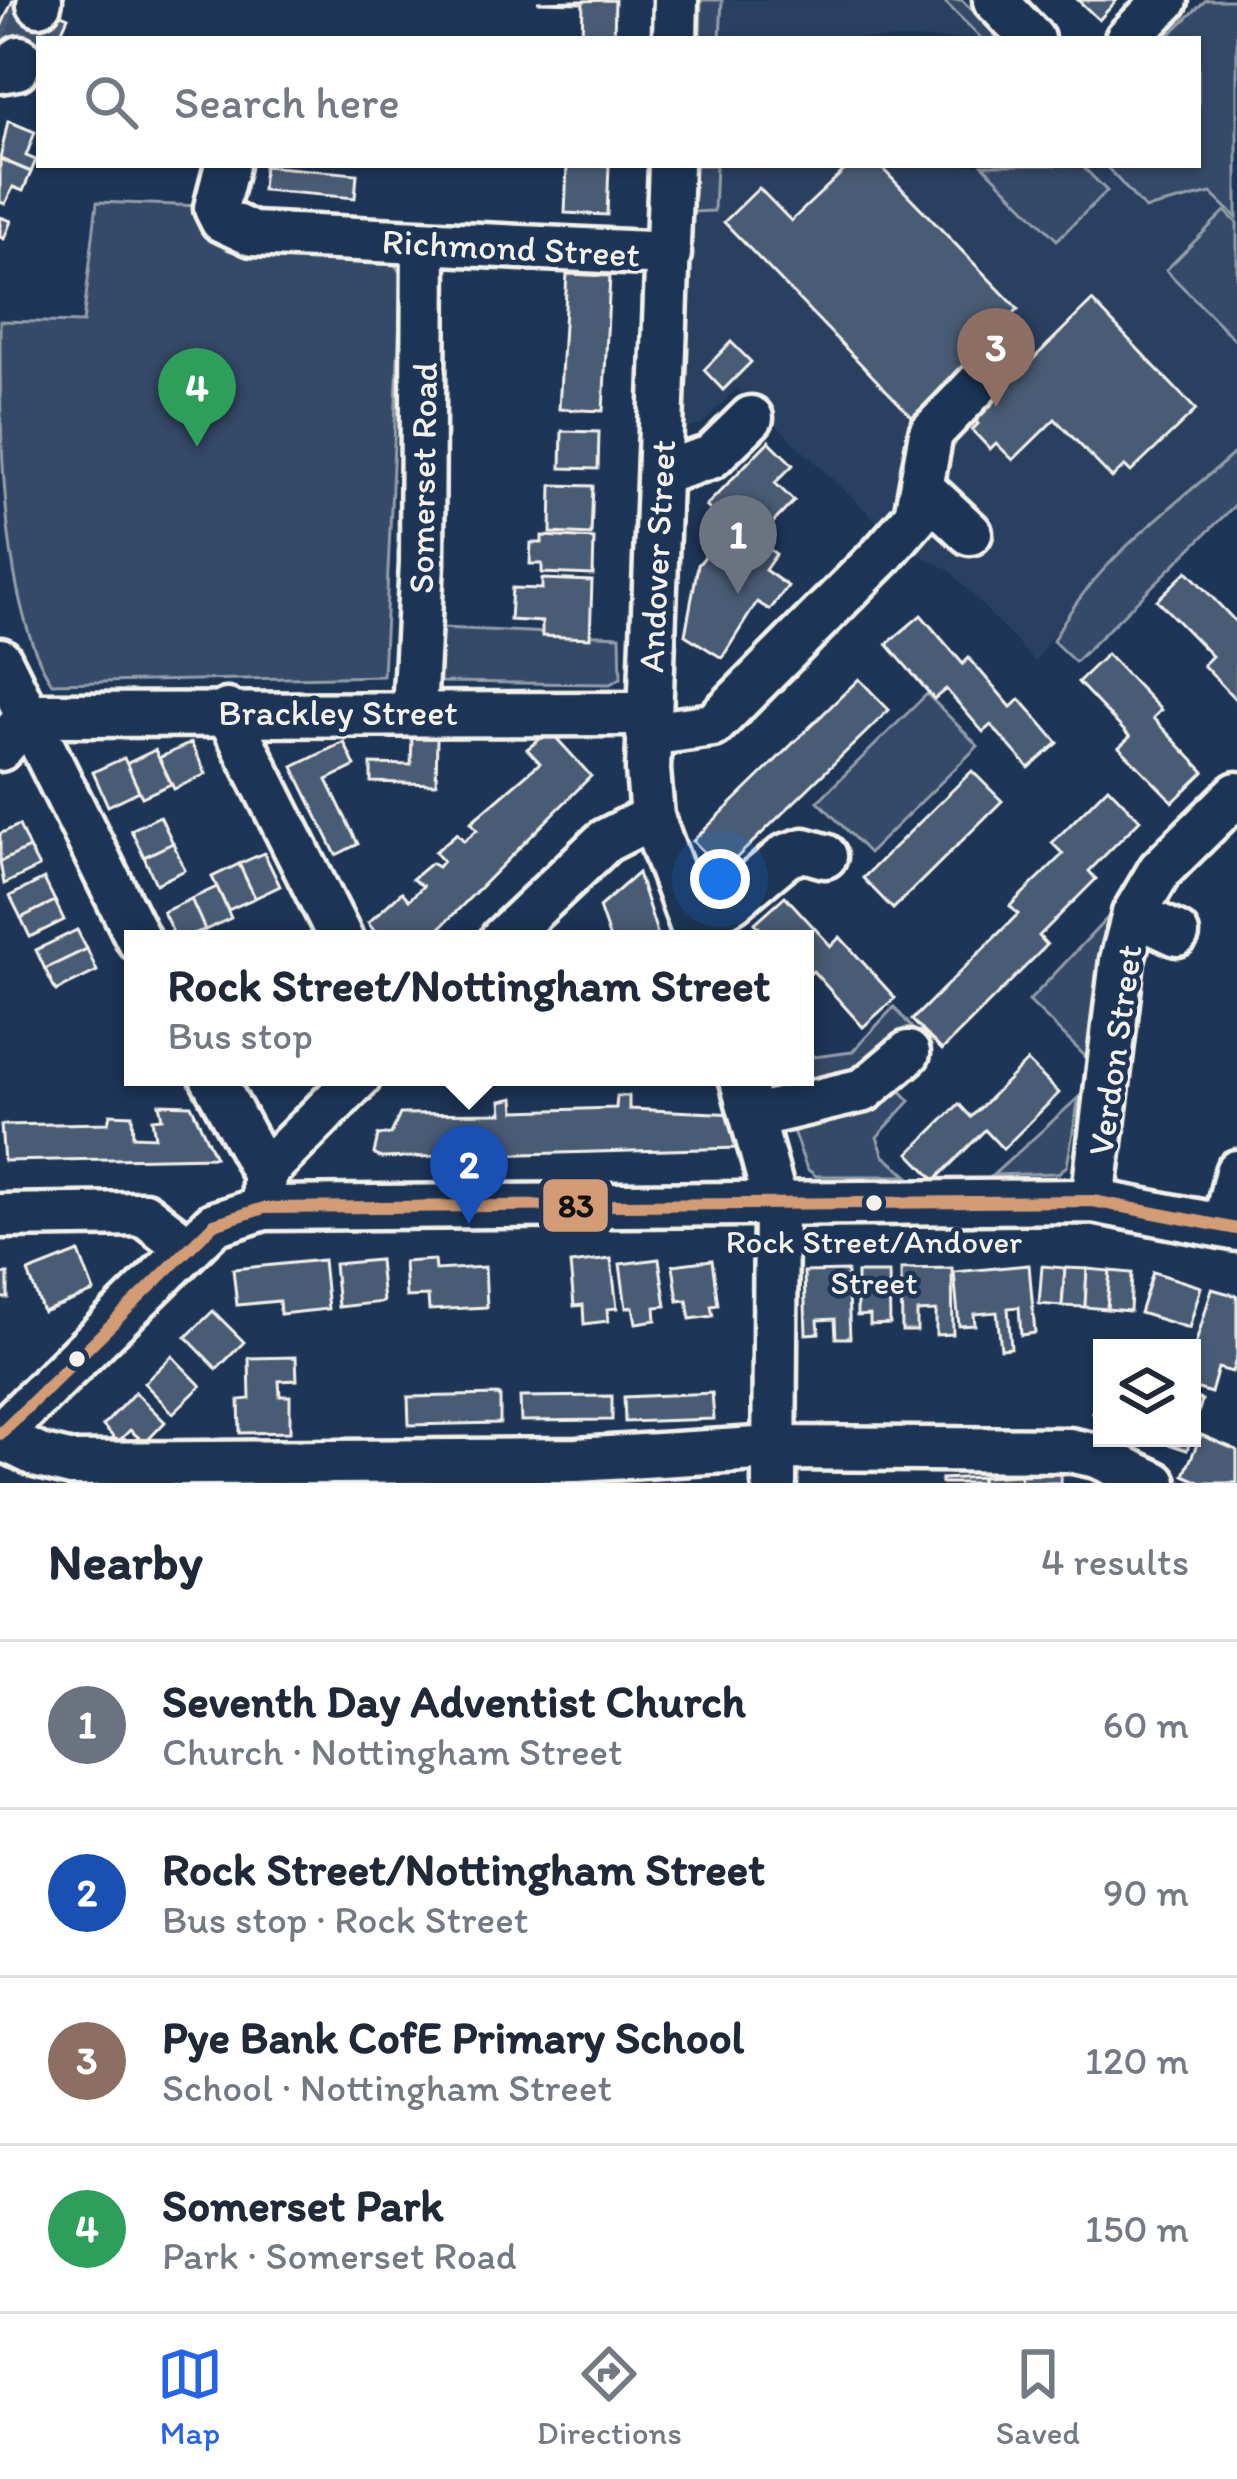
<!DOCTYPE html>
<html lang="en">
<head>
<meta charset="utf-8">
<style>
	:root { --surface:#fff; --page:#f6f6f7; --text:#1f2937; --muted:#747a83; --line:#e0e1e3; --accent:#2563eb }
	body { margin:0; font-family:Itim,sans-serif; background:var(--page); color:var(--text) }
	.controls { position:absolute; right:36px; bottom:36px; display:grid; overflow:hidden; border-radius:0px; box-shadow:0 3px 9px #0004 }
	.controls button { width:108px; height:108px; display:grid; place-items:center; padding:0; border:0; border-bottom:3px solid var(--line); background:var(--surface); color:var(--text); font:60px sans-serif }
	.you { position:absolute; left:720px; top:879px; width:42px; height:42px; margin:-30px; border:9px solid #fff; border-radius:50%; background:#1a73e8; box-shadow:0 0 0 18px #1a73e833 }
	.badge { display:grid; place-items:center; width:78px; height:78px; border-radius:50%; background:var(--accent); color:#fff; font-size:39px; font-weight:700 }
	.pin { position:absolute; translate:-50% -99px; filter:drop-shadow(0 3px 6px #0008) }
	.pin::after { content:''; position:absolute; top:63px; width:42px; height:36px; background:inherit; clip-path:polygon(0 0,100% 0,50% 100%) }
	.popup { position:absolute; left:124px; top:930px; width:690px; height:156px; box-sizing:border-box; display:grid; place-content:center; border-radius:0px; background:var(--surface); filter:drop-shadow(0 3px 9px #0005); font-size:39px; white-space:nowrap; color:var(--muted) }
	.popup b { font-size:45px; color:var(--text) }
	.popup::after { content:''; position:absolute; left:50%; top:100%; margin-left:-24px; border:24px solid transparent; border-top-color:var(--surface) }
	.list { margin:0; padding:0; list-style:none }
	h2 { display:flex; justify-content:space-between; align-items:center; height:156px; margin:0; padding:0 48px; font-size:51px }
	h2 small { font-size:39px; font-weight:400; color:var(--muted) }
	.list li { display:grid; grid-template-columns:78px 1fr auto; gap:36px; align-items:center; box-sizing:border-box; height:168px; padding:0 48px; border-top:3px solid var(--line) }
	.list b { display:block; font-size:45px; white-space:nowrap }
	.list p { margin:0; font-size:39px; white-space:nowrap; color:var(--muted) }
	.list em { font-size:39px; font-style:normal; color:var(--muted) }
	.icon { flex:none; width:66px; height:66px; fill:none; stroke:currentColor; stroke-width:2; stroke-linecap:round; stroke-linejoin:round }
	.map { position:relative; flex:none; width:1237px; height:1483px; overflow:hidden }
	.search { position:absolute; background:var(--surface); box-shadow:0 3px 9px #0004; left:36px; right:36px; top:36px; height:132px; display:flex; align-items:center; gap:30px; box-sizing:border-box; padding:0 42px; border-radius:0px; color:var(--muted); font-size:45px }
	.sheet { height:828px; background:var(--surface) }
	nav { display:flex; justify-content:space-around; align-items:center; box-sizing:border-box; height:168px; border-top:3px solid var(--line); background:var(--surface); font-size:33px; color:var(--muted) }
	nav a { display:grid; justify-items:center; gap:6px }
	nav .on { color:var(--accent) }
	.map>svg:first-child { display:block }
	.built { fill:#2a4060 }
	.green { fill:#354a67; stroke:#949ea8; stroke-width:3 }
	.building { fill:#485b74; stroke:#f4f1e8; stroke-width:3 }
	.lines { fill:none; stroke-linecap:round; stroke-linejoin:round }
	.minor-tunnel { stroke:#3d516d; stroke-width:42; stroke-dasharray:42 21; stroke-linecap:butt }
	.minor-casing { stroke:#f4f1e8; stroke-width:51 }
	.minor { stroke:#1d3557; stroke-width:42 }
	.bus-1-casing { stroke:#1d3557; stroke-width:21 }
	.bus-1 { stroke:#d39c74; stroke-width:12 }
	.bus-dot { fill:#f4f1e8; stroke:#1d3557; stroke-width:4.5 }
	.labels { text-anchor:middle; stroke-width:9; stroke-linejoin:round; paint-order:stroke }
	.bus-label { font-size:33px; fill:#f4f1e8; stroke:#1d3557 }
	.street-label { font-size:36px; fill:#f4f1e8; stroke:#1d3557 }
	.line-badge { stroke:#1d3557; stroke-width:4.5 }
	.pale-badge-label { font-size:33px; text-anchor:middle; font-weight:bold; fill:#111 }
</style>
</head>
<body>
<div class="map">
<svg width="1237" height="1483" viewBox="0 0 1237 1483">
	<rect width="100%" height="100%" fill="#1d3557"/>
	<filter id="ink" filterUnits="userSpaceOnUse"><feTurbulence type="fractalNoise" baseFrequency=".00833" numOctaves="2"/><feDisplacementMap in="SourceGraphic" scale="24" xChannelSelector="R" yChannelSelector="G"/><feConvolveMatrix kernelMatrix="1 2 1 2 8 2 1 2 1" color-interpolation-filters="sRGB"/></filter>
	<g filter="url(#ink)">
		<g class="built">
			<polygon points="722,0 943,0 982,39 720,39"/>
			<polygon points="716,165 1105,165 1144,209 1211,193 1237,218 1237,451 1137,538 1067,613 1035,662 949,570 905,548 737,388 701,425 684,429 693,212 714,210"/>
		</g>
		<g class="green">
			<polygon points="701,0 722,0 720,39 700,39"/>
			<polygon points="943,0 962,0 1001,39 982,39"/>
			<polygon points="1206,0 1237,0 1237,218 1211,193 1145,209 1105,165 1198,165 1198,39 1165,39"/>
			<polygon points="695,165 716,165 714,211 693,212"/>
			<polygon points="983,165 1081,165 1107,191 1057,240"/>
			<path d="M97,202L202,206L228,250L392,260L402,276L383,676L52,683C0,607 0,423 0,321L83,323Z"/>
			<polygon points="1225,211 1237,223 1237,342 1166,270"/>
			<path d="M1237,451V503L1075,662L1053,641C1091,564 1173,507 1237,451Z"/>
			<polygon points="442,628 620,636 621,678 610,684 439,682"/>
			<polygon points="927,694 978,746 869,853 818,801"/>
			<polygon points="1112,913 1089,1060 1029,1001"/>
			<polygon points="894,1007 913,1029 877,1065 910,1101 877,1137 884,1156 908,1176 816,1176 807,1169 773,1077 805,1077 805,1048 814,1057 852,1052"/>
			<polygon points="1079,1097 1067,1166 1058,1173 993,1175"/>
		</g>
		<g class="building">
			<polygon points="13,0 30,0 68,17 58,39 39,39 39,66 0,48 0,29"/>
			<polygon points="615,0 614,39 582,39 583,3 537,2"/>
			<polygon points="1078,0 1117,0 1099,20"/>
			<polygon points="8,121 35,132 26,156 36,160 31,172 0,159"/>
			<polygon points="0,159 31,172 23,191 13,187 5,204 0,202"/>
			<polygon points="567,165 609,165 607,215 565,213"/>
			<polygon points="850,165 879,165 1018,309 993,334 1025,367 1092,301 1196,410 1131,472 1125,466 1112,478 1055,419 1013,460 996,443 990,449 972,430 978,424 969,414 1001,383 976,356 912,417 724,222 759,188 791,221"/>
			<polygon points="264,166 357,174 355,198 262,190"/>
			<polygon points="0,217 11,221 4,239 0,237"/>
			<polygon points="567,274 610,276 603,411 559,409"/>
			<polygon points="731,342 751,362 723,390 704,370"/>
			<polygon points="562,431 599,432 598,469 561,468"/>
			<polygon points="769,441 793,465 775,483 794,501 761,535 738,512 725,525 706,506"/>
			<polygon points="552,485 593,486 591,535 551,533"/>
			<polygon points="733,523 776,554 765,570 788,586 770,610 757,602 722,658 685,635 698,565"/>
			<polygon points="542,536 594,539 593,575 542,573 542,564 530,564 531,543 542,543"/>
			<polygon points="1187,571 1237,623 1237,701 1203,665 1212,656 1157,600"/>
			<polygon points="542,579 592,581 590,638 542,636 542,622 510,620 512,588 542,589"/>
			<polygon points="921,615 963,664 969,658 1011,707 1020,699 1058,743 1029,768 991,725 983,732 946,689 934,699 887,644"/>
			<polygon points="1107,654 1161,710 1153,718 1204,772 1173,802 1119,747 1130,737 1078,682"/>
			<polygon points="859,679 889,710 723,871 693,841"/>
			<polygon points="550,731 591,776 429,939 370,939 376,933 368,923 402,892 409,900 423,886 412,879 431,863 438,867 443,861 435,852 457,833 464,841 477,830 471,822 540,763 527,749"/>
			<polygon points="412,737 437,738 436,784 371,782 371,764 411,765"/>
			<polygon points="344,742 355,766 327,780 358,844 336,855 293,767"/>
			<polygon points="191,743 206,774 174,789 159,758"/>
			<polygon points="155,750 171,784 142,797 126,764"/>
			<polygon points="124,758 139,791 108,806 93,772"/>
			<polygon points="972,771 1002,801 893,909 863,878"/>
			<polygon points="1108,787 1140,820 1089,871 1096,879 1039,936 1047,945 942,1050 912,1020 1018,914 1010,906 1063,854 1052,843"/>
			<polygon points="160,816 173,843 144,857 131,830"/>
			<polygon points="19,825 29,848 0,862 0,834"/>
			<polygon points="173,843 185,870 156,884 144,857"/>
			<polygon points="29,848 39,867 4,884 0,862"/>
			<polygon points="264,853 280,886 255,898 239,864"/>
			<polygon points="239,864 255,898 228,910 212,877"/>
			<polygon points="638,873 659,939 610,939 599,907"/>
			<polygon points="44,879 55,901 21,918 10,896"/>
			<polygon points="217,887 231,918 205,930 191,899"/>
			<polygon points="785,896 831,946 840,937 895,998 863,1027 813,971 805,978 805,939 769,939 755,923"/>
			<polygon points="191,899 205,930 176,939 163,912"/>
			<polygon points="55,901 64,920 30,937 21,918"/>
			<polygon points="77,930 87,949 45,969 36,950"/>
			<polygon points="87,949 97,971 56,991 45,969"/>
			<polygon points="1027,1061 1059,1093 1003,1149 985,1130 935,1180 909,1153 959,1104 971,1117"/>
			<polygon points="617,1096 629,1096 629,1109 737,1114 739,1148 381,1158 374,1154 378,1135 391,1134 400,1114 502,1113 501,1101 514,1098 515,1111 616,1108"/>
			<polygon points="159,1104 191,1105 215,1157 4,1161 1,1125 108,1123 110,1114 132,1115 133,1136 155,1137 152,1119 162,1118"/>
			<polygon points="79,1252 94,1292 43,1312 28,1272"/>
			<polygon points="611,1259 617,1308 607,1309 608,1321 584,1324 583,1305 574,1306 570,1264"/>
			<polygon points="659,1259 666,1306 655,1307 656,1320 636,1323 633,1307 626,1308 620,1264"/>
			<polygon points="323,1260 328,1309 280,1314 279,1301 237,1305 233,1269"/>
			<polygon points="379,1260 383,1302 338,1307 334,1264"/>
			<polygon points="434,1260 435,1270 485,1267 487,1307 429,1310 428,1296 406,1297 404,1262"/>
			<polygon points="712,1260 718,1305 711,1306 713,1316 690,1319 687,1300 678,1301 673,1265"/>
			<polygon points="1029,1265 1035,1333 1021,1335 1019,1307 1008,1308 1011,1348 1001,1349 997,1312 974,1314 975,1325 959,1326 954,1272"/>
			<polygon points="1042,1266 1065,1268 1062,1306 1039,1304"/>
			<polygon points="952,1268 953,1334 936,1335 936,1311 917,1312 917,1331 902,1331 901,1269"/>
			<polygon points="1065,1268 1087,1269 1085,1307 1062,1306"/>
			<polygon points="1087,1269 1110,1271 1107,1309 1085,1307"/>
			<polygon points="847,1271 850,1338 836,1338 835,1319 818,1320 819,1333 806,1334 804,1272"/>
			<polygon points="1110,1271 1132,1273 1130,1311 1107,1309"/>
			<polygon points="1153,1272 1201,1287 1189,1328 1140,1313"/>
			<polygon points="857,1273 889,1273 890,1324 870,1325 870,1315 857,1316"/>
			<rect x="0" y="1274" width="8" height="24"/>
			<polygon points="1212,1289 1237,1296 1237,1356 1232,1372 1218,1368 1211,1393 1192,1387 1192,1356"/>
			<polygon points="213,1311 244,1342 217,1369 186,1337"/>
			<polygon points="172,1356 201,1386 173,1413 144,1383"/>
			<polygon points="296,1357 297,1380 279,1381 280,1396 290,1396 290,1432 240,1433 239,1400 250,1399 249,1358"/>
			<polygon points="1102,1384 1102,1416 1093,1413"/>
			<polygon points="135,1392 165,1422 145,1443 130,1430 118,1442 103,1426"/>
			<polygon points="712,1393 714,1419 625,1422 624,1397"/>
			<polygon points="500,1395 500,1423 409,1425 408,1397"/>
			<polygon points="612,1396 612,1420 521,1421 520,1397"/>
			<polygon points="1192,1397 1202,1400 1192,1434"/>
			<polygon points="1201,1435 1237,1450 1237,1483 1202,1483 1184,1475"/>
			<polygon points="1150,1438 1191,1438 1187,1450"/>
			<polygon points="1061,1474 1061,1483 1021,1483 1020,1475"/>
			<polygon points="1020,1475 1021,1483 981,1483 981,1477"/>
			<polygon points="981,1477 981,1483 941,1483 941,1479"/>
		</g>
		<g class="lines">
			<polyline class="minor-tunnel" points="20,58 39,4"/>
			<g class="minor-casing">
				<g id="minor">
					<polyline points="995,0 1032,39"/>
					<polyline points="39,4 40,0"/>
					<polyline points="675,39 676,0"/>
					<polyline points="1127,39 1166,0"/>
					<polyline points="0,71 17,68 20,58"/>
					<polyline points="227,165 216,208 222,220 252,234 669,254"/>
					<polyline points="671,165 648,770 652,817 697,939"/>
					<polyline points="661,473 711,457 751,418"/>
					<polyline points="922,488 970,533"/>
					<polyline points="0,660 138,939"/>
					<polyline points="227,711 341,939"/>
					<polyline points="414,712 422,563 424,245"/>
					<polyline points="648,734 713,725 882,555 916,516 931,433 978,384"/>
					<polyline points="0,749 29,715 647,714"/>
					<polyline points="1134,914 1177,934"/>
					<polyline points="692,924 732,901 786,856 804,850 825,856"/>
					<polyline points="502,939 605,841 652,817"/>
					<polyline points="212,1077 264,1173"/>
					<polyline points="741,1077 776,1204 774,1483"/>
					<polyline points="754,1116 864,1090 908,1053"/>
					<polyline points="1093,1201 1122,960 1134,914 1160,870 1237,794"/>
					<polyline points="264,1208 264,1173 359,1077"/>
					<polyline points="0,1216 144,1214 188,1248"/>
					<polyline points="1224,1226 1237,1172"/>
					<polyline points="0,1434 214,1224 264,1208 1093,1201 1237,1229"/>
					<polyline points="0,1437 39,1456 72,1464 577,1460 774,1448 1069,1450 1097,1456 1155,1483"/>
				</g>
			</g>
			<use href="#minor" class="minor"/>
			<g class="bus-1-casing">
				<polyline id="bus-1" points="0,1434 214,1224 264,1208 1093,1201 1237,1229"/>
			</g>
			<use href="#bus-1" class="bus-1"/>
		</g>
	</g>
	<g class="bus-dot">
		<circle cx="874" cy="1203" r="10"/>
		<circle cx="77" cy="1359" r="10"/>
	</g>
	<g class="labels">
		<g class="bus-label">
			<text x="874" y="1253">Rock Street/Andover<tspan x="874" dy="41">Street</tspan></text>
		</g>
		<g class="street-label">
			<text transform="translate(511 247) rotate(3)" y="13">Richmond Street</text>
			<text transform="translate(422 478) rotate(-89)" y="13">Somerset Road</text>
			<text transform="translate(656 556) rotate(-87)" y="13">Andover Street</text>
			<text x="338" y="725">Brackley Street</text>
			<text transform="translate(1114 1050) rotate(-82)" y="13">Verdon Street</text>
		</g>
	</g>
	<rect class="line-badge" x="541" y="1177" width="69" height="57" rx="12" fill="#d39c74"/>
	<g class="pale-badge-label">
		<text x="576" y="1217">83</text>
	</g>
</svg>
<div class="controls">
<button><svg class="icon" aria-label="layers" viewBox="0 0 24 24"><path d="M12 4l9 5-9 5-9-5zM3 14l9 5 9-5"/></svg></button>
</div>
<div class="you"></div>
<div class="pin badge" style="left:738px;top:594px;background:#6b7280">1</div>
<div class="pin badge" style="left:469px;top:1224px;background:#1a4fb4">2</div>
<div class="popup"><b>Rock Street/Nottingham Street</b>Bus stop</div>
<div class="pin badge" style="left:996px;top:407px;background:#8d6e63">3</div>
<div class="pin badge" style="left:197px;top:447px;background:#2e9e5b">4</div>
<div class="search"><svg class="icon" aria-label="search" viewBox="0 0 24 24"><circle cx="10" cy="10" r="6"/><path d="M15 15l6 6"/></svg>Search here</div>
</div>
<section class="sheet">
<h2>Nearby<small>4 results</small></h2>
<ul class="list">
<li><span class="badge" style="background:#6b7280">1</span><div><b>Seventh Day Adventist Church</b><p>Church · Nottingham Street</p></div><em>60 m</em></li>
<li><span class="badge" style="background:#1a4fb4">2</span><div><b>Rock Street/Nottingham Street</b><p>Bus stop · Rock Street</p></div><em>90 m</em></li>
<li><span class="badge" style="background:#8d6e63">3</span><div><b>Pye Bank CofE Primary School</b><p>School · Nottingham Street</p></div><em>120 m</em></li>
<li><span class="badge" style="background:#2e9e5b">4</span><div><b>Somerset Park</b><p>Park · Somerset Road</p></div><em>150 m</em></li>
</ul>
</section>
<nav>
<a class="on"><svg class="icon" aria-label="map" viewBox="0 0 24 24"><path d="M3 6l6-2 6 2 6-2v14l-6 2-6-2-6 2zM9 4v14M15 6v14"/></svg>Map</a>
<a><svg class="icon" aria-label="directions" viewBox="0 0 24 24"><path d="M12 3l9 9-9 9-9-9zM9 14v-3h6M13 9l2 2-2 2"/></svg>Directions</a>
<a><svg class="icon" aria-label="saved" viewBox="0 0 24 24"><path d="M7 4h10v16l-5-4-5 4z"/></svg>Saved</a>
</nav>
</body>
</html>
